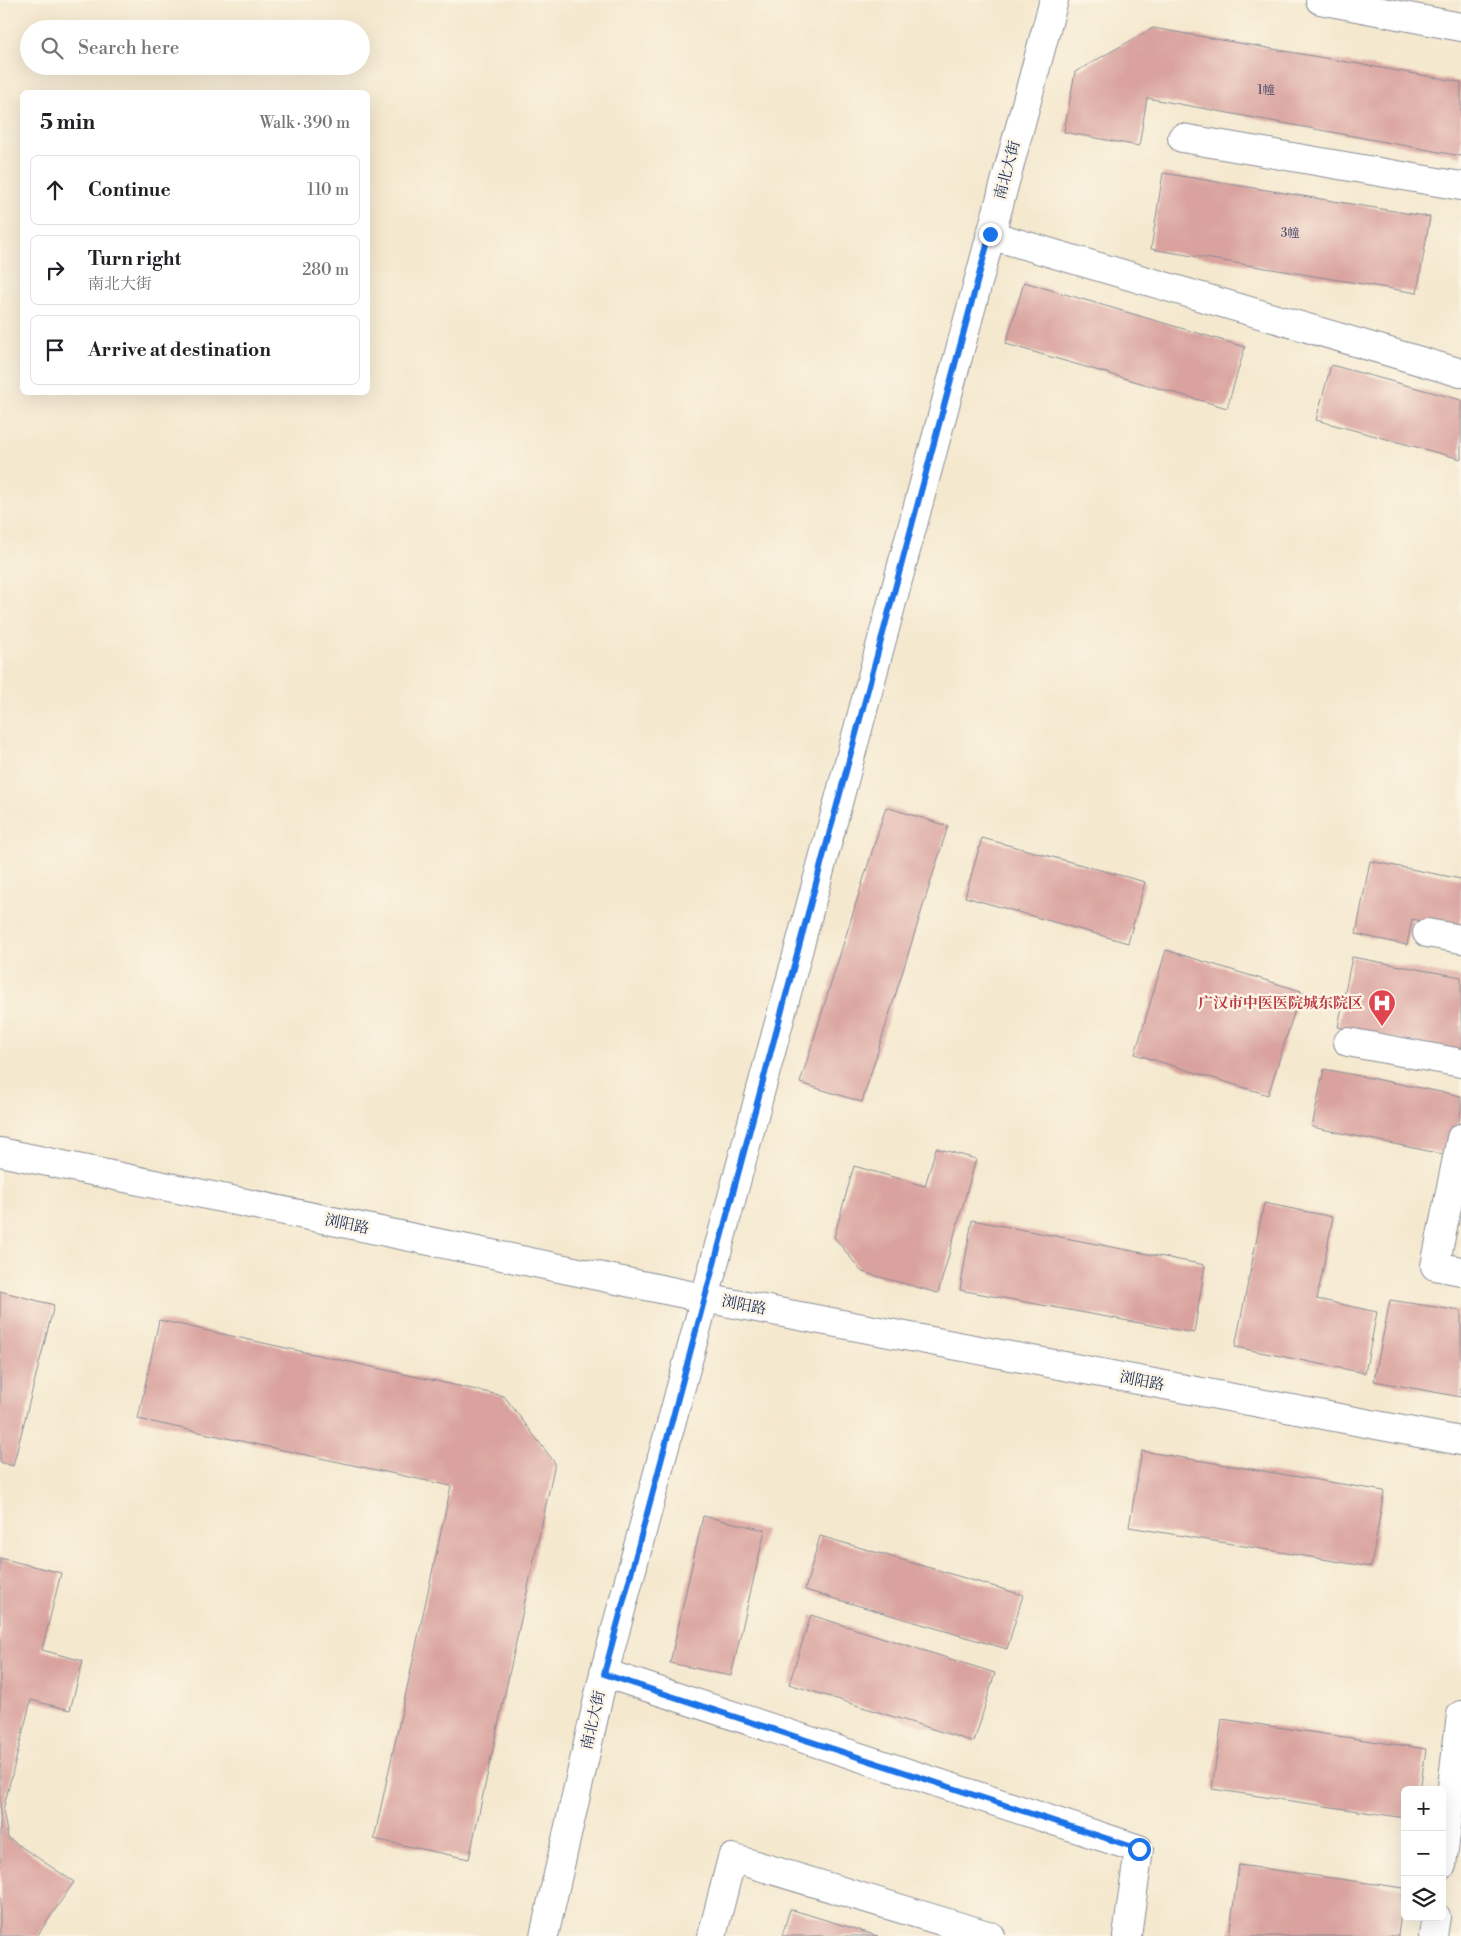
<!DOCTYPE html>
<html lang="en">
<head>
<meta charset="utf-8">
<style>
	:root { --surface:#fff; --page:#f6f6f6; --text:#202124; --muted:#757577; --line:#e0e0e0 }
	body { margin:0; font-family:"Libre Bodoni","Noto Serif SC",serif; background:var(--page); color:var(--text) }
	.controls { position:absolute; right:15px; bottom:15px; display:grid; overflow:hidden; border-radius:8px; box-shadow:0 5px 20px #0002 }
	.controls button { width:45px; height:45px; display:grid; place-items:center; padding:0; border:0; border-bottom:1px solid var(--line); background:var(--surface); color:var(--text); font:25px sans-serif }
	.stop { position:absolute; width:15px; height:15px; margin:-11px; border:4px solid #1a73e8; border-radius:50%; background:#fff }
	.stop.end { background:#1a73e8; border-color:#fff; box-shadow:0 1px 5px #0008 }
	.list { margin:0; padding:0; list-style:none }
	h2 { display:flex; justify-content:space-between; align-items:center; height:65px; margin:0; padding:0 20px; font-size:21px }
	h2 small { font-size:16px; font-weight:400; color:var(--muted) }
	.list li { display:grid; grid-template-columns:32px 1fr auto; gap:15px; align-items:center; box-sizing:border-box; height:70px; margin:0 10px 10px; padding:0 10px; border:1px solid var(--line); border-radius:8px }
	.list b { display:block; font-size:19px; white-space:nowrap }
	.list p { margin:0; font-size:16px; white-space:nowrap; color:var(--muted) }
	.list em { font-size:16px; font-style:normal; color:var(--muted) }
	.icon { flex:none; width:28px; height:28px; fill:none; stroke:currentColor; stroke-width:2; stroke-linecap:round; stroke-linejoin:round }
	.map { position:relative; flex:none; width:1461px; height:1936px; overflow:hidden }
	.search { position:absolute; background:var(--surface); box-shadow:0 5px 20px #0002; left:20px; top:20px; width:350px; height:55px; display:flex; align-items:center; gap:12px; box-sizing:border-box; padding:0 18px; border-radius:28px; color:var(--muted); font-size:19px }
	.panel { position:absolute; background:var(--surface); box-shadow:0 5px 20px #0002; left:20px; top:90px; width:350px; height:305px; border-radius:8px }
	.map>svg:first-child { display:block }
	.building { fill:#d9a29e }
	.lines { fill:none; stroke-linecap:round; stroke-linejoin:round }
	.minor-casing { stroke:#888c96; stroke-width:30 }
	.minor { stroke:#fff; stroke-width:28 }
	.route { stroke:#1a73e8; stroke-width:6 }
	.labels { text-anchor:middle; stroke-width:5; stroke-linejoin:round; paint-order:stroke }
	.number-label { font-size:12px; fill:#4a4c6e }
	.street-label { font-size:15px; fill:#1b2f5e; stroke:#fcf5e5 }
	.health-label { font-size:15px; font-weight:bold; fill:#be3a42; stroke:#fcf5e5; text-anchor:end }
</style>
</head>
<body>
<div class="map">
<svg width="1461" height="1936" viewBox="0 0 1461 1936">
	<rect width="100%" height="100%" fill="#fcf5e5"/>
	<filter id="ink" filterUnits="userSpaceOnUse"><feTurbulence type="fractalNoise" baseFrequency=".02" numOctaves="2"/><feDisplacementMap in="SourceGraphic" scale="10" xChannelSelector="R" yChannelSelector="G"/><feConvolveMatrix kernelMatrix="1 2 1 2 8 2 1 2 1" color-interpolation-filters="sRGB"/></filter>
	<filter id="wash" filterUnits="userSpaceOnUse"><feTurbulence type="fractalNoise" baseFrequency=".0096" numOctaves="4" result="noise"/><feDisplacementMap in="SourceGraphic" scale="20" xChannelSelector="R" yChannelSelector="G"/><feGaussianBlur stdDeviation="1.12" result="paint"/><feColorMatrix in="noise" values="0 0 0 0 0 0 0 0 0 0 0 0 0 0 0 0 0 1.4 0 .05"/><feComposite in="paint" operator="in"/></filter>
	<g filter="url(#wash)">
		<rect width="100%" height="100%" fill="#f4e8ce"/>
		<g id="blocks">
			<g class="building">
				<polygon points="1153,28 1461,82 1461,156 1147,98 1139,146 1064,132 1075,72"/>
				<polygon points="1163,173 1430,217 1417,293 1151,249"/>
				<polygon points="1024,282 1245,347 1227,408 1006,344"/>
				<polygon points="1331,365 1461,400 1461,459 1316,420"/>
				<polygon points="886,807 948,826 862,1102 800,1083"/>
				<polygon points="982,838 1145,882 1128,943 965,897"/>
				<polygon points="1370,861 1461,879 1461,929 1412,919 1407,945 1356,934"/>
				<polygon points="1166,950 1301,991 1268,1095 1135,1054"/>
				<polygon points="1352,957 1461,977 1461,1051 1338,1027"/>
				<polygon points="1324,1069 1461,1096 1461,1111 1452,1156 1312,1127"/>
				<polygon points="936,1148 976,1159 938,1293 862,1272 834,1237 854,1166 925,1186"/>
				<polygon points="1264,1203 1333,1217 1317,1299 1377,1312 1365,1373 1235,1347"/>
				<polygon points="972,1220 1205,1265 1194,1333 960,1290"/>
				<polygon points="0,1291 54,1305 13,1466 0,1462"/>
				<polygon points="1390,1300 1461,1311 1461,1397 1374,1381"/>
				<polygon points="159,1320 504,1396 555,1463 469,1859 374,1839 451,1486 138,1419"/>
				<polygon points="1142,1451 1384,1491 1371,1567 1129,1527"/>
				<polygon points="703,1516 765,1530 731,1676 670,1663"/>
				<polygon points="820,1536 1023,1595 1007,1649 805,1590"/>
				<polygon points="0,1558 61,1573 42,1650 83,1661 70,1710 31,1700 3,1810 8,1838 74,1882 37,1936 0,1936"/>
				<polygon points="811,1615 995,1673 974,1742 789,1684"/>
				<polygon points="1222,1719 1426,1749 1420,1790 1405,1790 1405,1818 1212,1789"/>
				<polygon points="1239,1865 1404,1888 1398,1936 1229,1936"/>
				<polygon points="790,1909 878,1936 782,1936"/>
			</g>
		</g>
	</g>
	<g filter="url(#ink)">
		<use href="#blocks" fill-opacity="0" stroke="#888c96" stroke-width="1"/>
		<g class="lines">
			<g class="minor-casing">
				<g id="minor">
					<polyline points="1320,0 1461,27"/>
					<polyline points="1182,138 1461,186"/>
					<polyline points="990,235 1461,373"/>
					<polyline points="1427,933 1461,939"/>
					<polyline points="1348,1042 1461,1063"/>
					<polyline points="1461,1138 1435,1266 1461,1271"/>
					<polyline points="0,1152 704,1298 1461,1441"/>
					<polyline points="604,1673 1139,1849 1127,1936"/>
					<polyline points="1442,1865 1461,1715"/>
					<polyline points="544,1936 604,1673 1054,0"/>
					<polyline points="712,1936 732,1858 991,1936"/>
					<polyline points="1433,1936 1436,1917"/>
				</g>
			</g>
			<use href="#minor" class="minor"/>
		</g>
	</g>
	<g class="lines" filter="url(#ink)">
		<polyline class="route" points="990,234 604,1674 1139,1849"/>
	</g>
	<defs>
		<g id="hospital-pin" transform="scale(1.4375)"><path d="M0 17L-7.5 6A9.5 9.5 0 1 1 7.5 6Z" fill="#e0444e" stroke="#fcf5e5"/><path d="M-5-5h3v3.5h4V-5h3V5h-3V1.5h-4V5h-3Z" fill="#fff"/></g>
	</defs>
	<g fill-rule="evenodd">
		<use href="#hospital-pin" x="1382" y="1003"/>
	</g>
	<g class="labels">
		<g class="number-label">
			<text x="1266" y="94">1幢</text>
			<text x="1290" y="237">3幢</text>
		</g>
		<g class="street-label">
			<text transform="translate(1007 170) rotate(-75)" y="5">南北大街</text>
			<text transform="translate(347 1224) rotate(12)" y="5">浏阳路</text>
			<text transform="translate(744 1305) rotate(11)" y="5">浏阳路</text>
			<text transform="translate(1142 1381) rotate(11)" y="5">浏阳路</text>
			<text transform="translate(593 1720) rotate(-77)" y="5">南北大街</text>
		</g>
		<g class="health-label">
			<text x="1363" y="1008">广汉市中医医院城东院区</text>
		</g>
	</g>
</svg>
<div class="controls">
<button>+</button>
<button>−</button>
<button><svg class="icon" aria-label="layers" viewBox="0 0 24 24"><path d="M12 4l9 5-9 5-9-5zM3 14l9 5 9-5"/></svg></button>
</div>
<div class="stop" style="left:1139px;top:1849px"></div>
<div class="stop end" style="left:990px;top:234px"></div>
<div class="search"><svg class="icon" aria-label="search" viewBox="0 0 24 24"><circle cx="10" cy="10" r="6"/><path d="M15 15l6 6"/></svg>Search here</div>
<section class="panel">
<h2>5 min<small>Walk · 390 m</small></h2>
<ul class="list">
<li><svg class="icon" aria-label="ahead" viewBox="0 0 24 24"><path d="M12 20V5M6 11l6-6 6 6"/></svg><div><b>Continue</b></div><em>110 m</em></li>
<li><svg class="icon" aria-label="right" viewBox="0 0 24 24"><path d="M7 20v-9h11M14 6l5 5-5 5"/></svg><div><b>Turn right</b><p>南北大街</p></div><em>280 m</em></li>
<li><svg class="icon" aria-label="arrive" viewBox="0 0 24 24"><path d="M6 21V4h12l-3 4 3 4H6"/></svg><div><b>Arrive at destination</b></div></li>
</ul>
</section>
</div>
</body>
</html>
